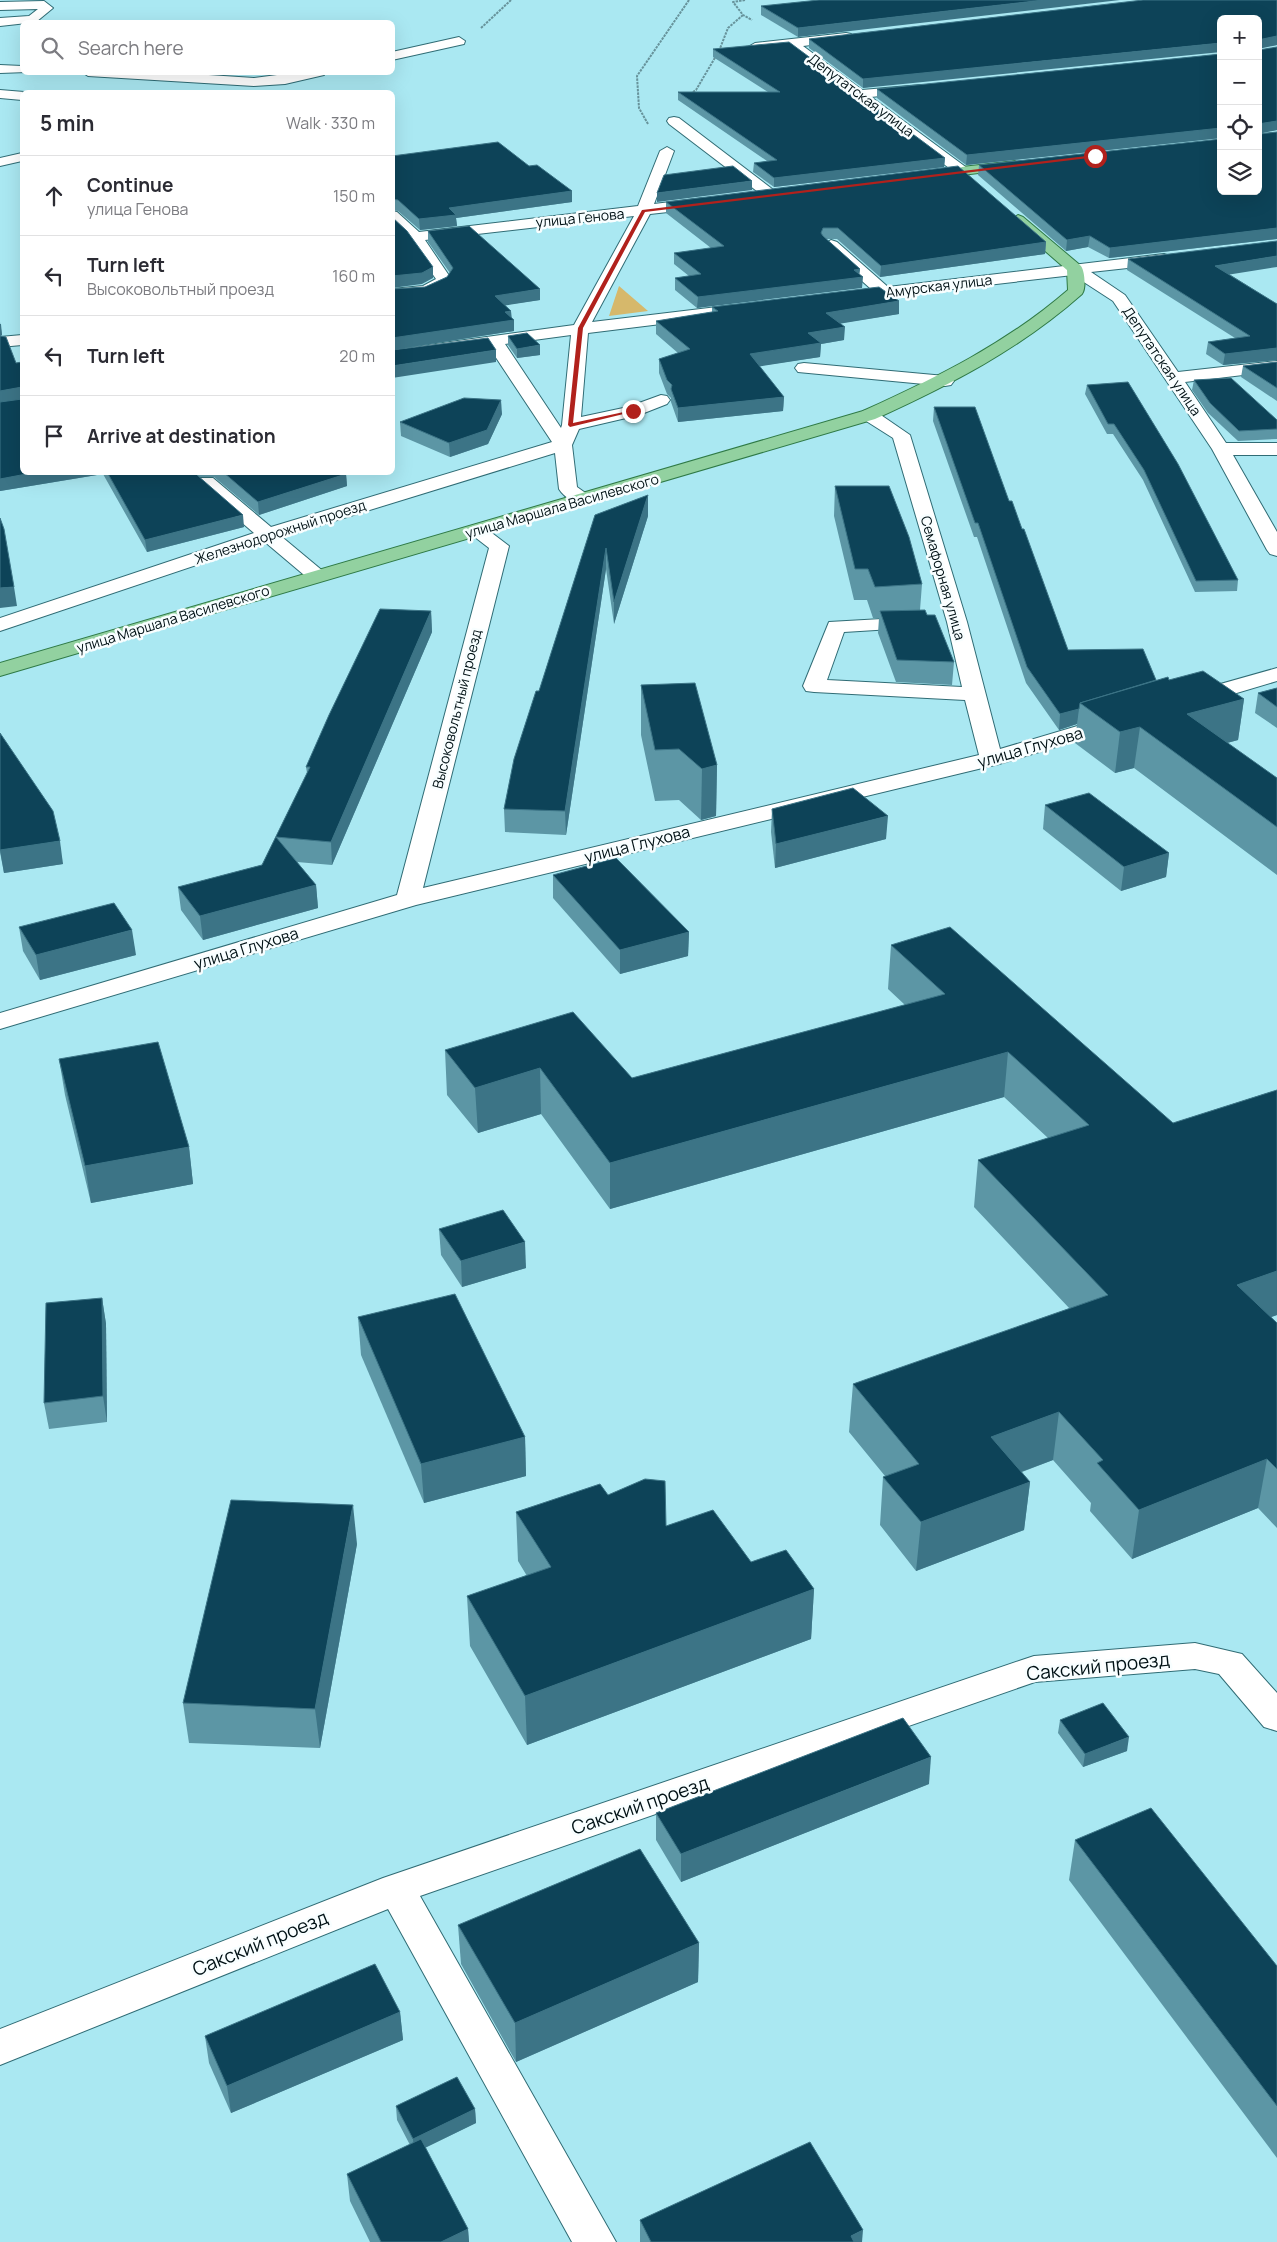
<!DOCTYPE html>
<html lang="en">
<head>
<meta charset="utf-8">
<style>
	:root { --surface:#fff; --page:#f2f2f3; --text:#2b2b33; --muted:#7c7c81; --line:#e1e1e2 }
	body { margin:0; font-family:Manrope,sans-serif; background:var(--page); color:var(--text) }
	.controls { position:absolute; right:15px; top:15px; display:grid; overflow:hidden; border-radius:8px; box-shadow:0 5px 20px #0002 }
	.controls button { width:45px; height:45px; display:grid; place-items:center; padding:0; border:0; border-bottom:1px solid var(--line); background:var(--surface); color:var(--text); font:25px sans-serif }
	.stop { position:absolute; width:15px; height:15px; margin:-11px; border:4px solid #b1211c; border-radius:50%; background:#fff }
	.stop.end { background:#b1211c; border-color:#fff; box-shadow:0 1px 5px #0008 }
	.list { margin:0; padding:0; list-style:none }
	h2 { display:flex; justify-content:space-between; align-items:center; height:65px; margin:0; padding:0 20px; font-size:21px }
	h2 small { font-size:16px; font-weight:400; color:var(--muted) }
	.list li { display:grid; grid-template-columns:32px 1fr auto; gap:15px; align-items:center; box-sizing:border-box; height:80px; padding:0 20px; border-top:1px solid var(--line) }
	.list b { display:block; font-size:19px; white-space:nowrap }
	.list p { margin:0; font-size:16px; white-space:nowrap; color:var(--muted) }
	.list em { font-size:16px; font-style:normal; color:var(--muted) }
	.icon { flex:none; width:28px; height:28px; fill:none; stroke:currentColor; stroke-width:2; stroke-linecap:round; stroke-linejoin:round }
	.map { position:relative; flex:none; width:1277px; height:2242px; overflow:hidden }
	.search { position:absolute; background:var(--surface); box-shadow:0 5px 20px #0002; left:20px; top:20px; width:375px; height:55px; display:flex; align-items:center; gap:12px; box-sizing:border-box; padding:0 18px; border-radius:8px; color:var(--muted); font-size:19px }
	.panel { position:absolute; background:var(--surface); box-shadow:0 5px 20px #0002; left:20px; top:90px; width:375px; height:385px; border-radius:8px }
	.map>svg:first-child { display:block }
	.green { fill:#d6b86b }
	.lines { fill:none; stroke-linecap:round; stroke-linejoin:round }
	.minor-casing { stroke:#306c75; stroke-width:2 }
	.major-casing { stroke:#2f7a46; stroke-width:2 }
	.path { stroke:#67939b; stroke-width:2; stroke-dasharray:2.5 1; stroke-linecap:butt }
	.minor { fill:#fff; fill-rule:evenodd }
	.major { fill:#92d1a0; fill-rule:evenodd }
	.wall { fill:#5c96a5 }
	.shaded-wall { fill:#3c7486 }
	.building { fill:#0d4358; stroke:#3c7486 }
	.route { fill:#b1211c }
	.labels { text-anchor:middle; stroke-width:5; stroke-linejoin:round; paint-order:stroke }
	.far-street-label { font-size:14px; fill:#001115; stroke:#f8feff }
	.street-label { font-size:16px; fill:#001115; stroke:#f8feff }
	.near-street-label { font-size:19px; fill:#001115; stroke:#f8feff }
</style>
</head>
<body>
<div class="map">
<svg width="1277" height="2242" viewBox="0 0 1277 2242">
	<rect width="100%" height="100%" fill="#aae8f2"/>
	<polygon class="green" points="619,286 648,311 609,316"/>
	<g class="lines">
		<g class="minor-casing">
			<g id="minor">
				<polygon points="44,1 53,8 36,22 0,26 0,18 29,16 38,9 0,10 0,2"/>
				<polygon points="846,33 851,34 852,37 851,40 803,46 862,90 921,85 923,88 921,91 916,92 871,97 967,168 969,171 967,174 957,174 788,47 755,51 748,47 755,43"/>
				<polygon points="459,37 465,41 464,44 392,60 392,52"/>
				<polygon points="0,65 22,66 22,72 27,72 0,73"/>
				<polygon points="82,72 163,72 254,78 300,72 325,72 324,75 285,84 254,86 88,76"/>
				<polygon points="0,90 24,92 22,92 22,100 0,98"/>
				<polygon points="674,117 679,118 776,192 779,195 776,198 766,198 669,124 667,121 669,118"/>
				<path d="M667,147L674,151L654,204L704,198L712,203L704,208L650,214L592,322L734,305L740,306L742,310L740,314L734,315L588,333L581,417L628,407L661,395L667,396L670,400L667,404L639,415L579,429L572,445L577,487L594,499L591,503C579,506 565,499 559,489L555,453L282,537L324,572L327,576L324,580L317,582L310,580L265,542L0,631V618L254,533L199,486L197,482L199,478H213L271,527L552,442L489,347L392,360V350L574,325L634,216L425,240L452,280C439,299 413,297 392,299V289L423,286L436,279L409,240L392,224V211L397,212L419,232L638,206L660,151ZM571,335L562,425L561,428L505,344Z"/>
				<polygon points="22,153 22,161 0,166 0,158"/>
				<polygon points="831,240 837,242 888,287 1164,254 1170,256 1172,259 1170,262 1164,264 1091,272 1125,295 1178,372 1277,361 1277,371 1185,382 1226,443 1277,443 1277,455 1233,455 1277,532 1277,556 1270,554 1267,550 1212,449 1113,301 1073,275 849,301 841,296 843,293 871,289 825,248 823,245"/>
				<polygon points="22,335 22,345 0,347 0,337"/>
				<polygon points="804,363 945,376 951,377 954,381 951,385 945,386 798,372 795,368 798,364"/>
				<polygon points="869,410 875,411 910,435 967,622 1000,749 1111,716 1119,718 1122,723 1119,728 999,764 416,905 0,1029 0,1013 397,895 489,548 467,531 470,527 484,527 509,546 423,888 979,755 965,700 814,692 806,691 803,686 829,622 917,617 924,619 927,623 924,627 844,632 827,680 962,687 947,622 893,438 863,419 860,415 863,411"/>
				<polygon points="1277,668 1277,681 1193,706 1185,704 1182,699 1185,694"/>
				<polygon points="1195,1643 1242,1654 1277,1693 1277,1731 1264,1727 1219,1674 1195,1669 1035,1682 420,1896 616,2242 572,2242 388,1909 0,2065 0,2029 383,1878 1022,1660 1034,1656"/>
			</g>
		</g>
		<g class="major-casing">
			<g id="major">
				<polygon points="1015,161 1022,165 1020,168 962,175 955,171 962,167"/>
				<path d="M1018,215L1023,217L1081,266C1085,272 1086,288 1082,294C1020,349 950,385 875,419L0,676V663L863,411C936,378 1007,343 1068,290L1067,270L1013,223L1010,220Z"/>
			</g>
		</g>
		<g class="path">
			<polyline points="745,0 733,2 743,15 752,20"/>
			<polyline points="481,28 511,0"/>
			<polyline points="719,51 728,28 743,15"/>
			<polyline points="690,94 696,90 716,56"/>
			<polyline points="648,124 639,108 637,76 689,0"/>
		</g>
		<use href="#minor" class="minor"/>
		<use href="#major" class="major"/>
	</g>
	<g class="wall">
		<polygon points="819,0 798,37 761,15 761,6"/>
		<polygon points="1277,0 1277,45 1259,48 1259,50 1277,47 1277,130 1259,133 1277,132 1277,239 1109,258 1088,247 1066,251 978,175 979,165 1221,191 1258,19 863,88 809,48 809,39"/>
		<polygon points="713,49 945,158 944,167 774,187 753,172 754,163 767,161 678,100 678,92 768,92 713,57"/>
		<polygon points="1221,54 1221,138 966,165 877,98 877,89"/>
		<polygon points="392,156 529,166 572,191 572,202 456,218 457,226 420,230 398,211 392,210"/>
		<polygon points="666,202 1046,242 1045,254 880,277 837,239 826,239 860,269 859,274 697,308 675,290 675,278 689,276 674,264 674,253 711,248 666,213"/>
		<polygon points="428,231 540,300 505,305 511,318 514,320 514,331 392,350 392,289 425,287 447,277 450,273 428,242"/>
		<polygon points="1128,259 1229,274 1277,304 1277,360 1223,365 1206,354 1208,342 1235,338 1127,270"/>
		<polygon points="899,301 899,314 841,323 844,340 821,344 820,357 759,366 784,397 783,411 678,422 671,402 671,398 667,394 659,373 659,359 678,353 656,334 656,321 712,312 712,307"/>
		<polygon points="0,322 2,335 0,336 16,363 22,362 22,472 344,472 346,474 347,486 259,515 214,477 199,477 244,527 147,552 103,474 0,491"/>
		<polygon points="508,336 540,355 517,358 508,345"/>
		<polygon points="1277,362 1277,401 1241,377 1243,366"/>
		<polygon points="1194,380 1277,420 1277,439 1238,441 1208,413 1192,390"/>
		<polygon points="1087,385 1238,580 1237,591 1195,592 1143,480 1113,434 1107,434 1085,394"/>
		<polygon points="934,407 1009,501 1068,650 1156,680 1169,680 1244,699 1238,740 1227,743 1277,778 1277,875 1134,768 1115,773 1075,743 1077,724 1059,730 1026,683 977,537 974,537 933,421"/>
		<polygon points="502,414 488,444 450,457 401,436 400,422"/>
		<polygon points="835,486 922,584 920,610 927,615 954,662 952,685 896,682 878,633 879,618 873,618 867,600 854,600 834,516"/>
		<polygon points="648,495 648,516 614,624 606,569 566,835 505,832 504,809 539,691 595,515"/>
		<polygon points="431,611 432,632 332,865 297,862 316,885 318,908 203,940 181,910 178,887 262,865 307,773 306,767"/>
		<polygon points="641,685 717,765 716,816 701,820 679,800 655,801 641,735"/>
		<polygon points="1277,688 1277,728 1255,713 1258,693"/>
		<polygon points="0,733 63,864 4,873 0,852"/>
		<polygon points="1045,805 1169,853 1166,877 1121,891 1043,829"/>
		<polygon points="772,809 886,839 775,868 771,832"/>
		<polygon points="553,875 689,932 688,956 620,974 553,898"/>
		<polygon points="19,927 136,955 40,980 23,951"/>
		<polygon points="891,945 1173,1123 1277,1090 1277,1315 1271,1317 1277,1323 1277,1528 1258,1508 1132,1559 1090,1511 1091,1503 1053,1460 1022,1472 1030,1482 1024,1530 916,1571 880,1525 883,1477 885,1476 849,1432 853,1384 1070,1309 974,1207 978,1160 1048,1138 1004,1097 610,1209 541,1114 478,1133 447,1095 445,1050 632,1078 905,1005 888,989"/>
		<polygon points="59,1059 189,1147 193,1184 91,1203 65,1095"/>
		<polygon points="439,1229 526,1268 462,1287 441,1255"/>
		<polygon points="102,1298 106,1324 107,1422 49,1429 44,1403"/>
		<polygon points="358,1317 525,1437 526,1476 424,1503 361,1355"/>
		<polygon points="608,1495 666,1526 814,1589 811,1639 527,1745 470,1646 467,1596 527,1576 518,1561 516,1512"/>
		<polygon points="357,1544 320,1748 189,1743 183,1703"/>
		<polygon points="1060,1720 1127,1751 1083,1767 1058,1733"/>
		<polygon points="929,1784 681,1882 656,1840 656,1813"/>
		<polygon points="1075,1840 1277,1966 1277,2158 1069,1880"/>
		<polygon points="458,1925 699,1943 698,1982 516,2062 461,1964"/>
		<polygon points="400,2012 403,2040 231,2113 209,2063 205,2036"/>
		<polygon points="396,2106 475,2109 476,2123 425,2148 468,2229 469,2242 370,2242 350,2201 347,2174 410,2145 397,2120"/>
		<polygon points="640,2220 862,2242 640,2242"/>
	</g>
	<g class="shaded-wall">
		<polygon points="1044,0 1120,0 798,37 798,28"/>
		<polygon points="1277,36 1277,45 1258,49 1258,40"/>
		<polygon points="1221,43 1221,52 863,88 863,79"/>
		<polygon points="1277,121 1277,130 1258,134 1258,124"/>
		<polygon points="1221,128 1221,138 966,165 967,155"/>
		<polygon points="945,158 944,167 774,187 774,178"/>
		<polygon points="752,181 752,190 657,202 657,193"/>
		<polygon points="572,191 572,202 456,218 457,226 420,230 419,219 449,208"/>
		<polygon points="1277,228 1277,239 1109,258 1110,248"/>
		<polygon points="1090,236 1088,247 1066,251 1067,240"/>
		<polygon points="1046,242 1045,254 880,277 881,266"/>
		<polygon points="1277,256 1277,267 1214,277 1215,266"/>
		<polygon points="433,267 433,278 422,284 392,288 392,276"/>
		<polygon points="860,269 859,277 863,277 862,288 697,308 698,297"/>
		<polygon points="540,289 540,300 495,307 495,296"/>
		<polygon points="899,301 899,314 826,326 826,313"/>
		<polygon points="511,311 512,320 514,320 514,331 392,350 392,338"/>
		<polygon points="0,324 1,324 2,335 0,336"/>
		<polygon points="845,327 844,340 821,344 820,357 749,368 750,354 808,333"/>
		<polygon points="540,345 540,355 517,358 517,349"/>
		<polygon points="1277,348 1277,360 1223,365 1225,354"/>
		<polygon points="496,350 496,362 392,378 392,366"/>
		<polygon points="22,387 22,399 0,403 0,391"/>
		<polygon points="784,397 783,411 678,422 678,408"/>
		<polygon points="501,400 502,414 488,444 450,457 449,443"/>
		<polygon points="37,472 103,472 103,474 0,491 0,479"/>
		<polygon points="346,474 347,486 259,515 258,502"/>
		<polygon points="648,495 648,516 614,624 614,602"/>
		<polygon points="243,515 244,527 147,552 145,540"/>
		<polygon points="606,548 606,569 566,835 565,811"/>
		<polygon points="14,587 17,606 0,608 0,588"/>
		<polygon points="431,611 432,632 332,865 331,842"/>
		<polygon points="1244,699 1238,740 1182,755 1187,714"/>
		<polygon points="1079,709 1077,724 1059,730 1060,714"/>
		<polygon points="1140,727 1134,768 1115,773 1120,732"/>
		<polygon points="717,765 716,816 701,820 702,769"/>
		<polygon points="888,816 886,839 775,868 776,844"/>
		<polygon points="60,841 63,864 4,873 0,850"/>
		<polygon points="1169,853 1166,877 1121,891 1124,867"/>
		<polygon points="316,885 318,908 203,940 200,916"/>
		<polygon points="132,930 136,955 40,980 36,955"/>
		<polygon points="689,932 688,956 620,974 620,950"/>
		<polygon points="1008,1052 1004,1097 610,1209 610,1163"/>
		<polygon points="540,1068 541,1114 478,1133 475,1088"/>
		<polygon points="189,1147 193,1184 91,1203 85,1166"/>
		<polygon points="525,1242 526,1268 462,1287 461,1261"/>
		<polygon points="1277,1271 1277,1315 1229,1332 1237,1285"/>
		<polygon points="102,1298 106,1324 107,1422 103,1396"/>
		<polygon points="1059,1412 1053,1460 986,1485 991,1437"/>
		<polygon points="525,1437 526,1476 424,1503 421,1464"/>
		<polygon points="1267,1459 1258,1508 1132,1559 1139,1510"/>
		<polygon points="1030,1482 1024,1530 916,1571 921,1522"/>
		<polygon points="353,1505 357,1544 320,1748 315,1709"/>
		<polygon points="814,1589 811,1639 527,1745 525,1696"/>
		<polygon points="1129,1737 1127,1751 1083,1767 1085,1754"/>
		<polygon points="931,1757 929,1784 681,1882 681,1854"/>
		<polygon points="699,1943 698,1982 516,2062 515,2023"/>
		<polygon points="400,2012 403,2040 231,2113 227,2086"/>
		<polygon points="475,2109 476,2123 414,2153 413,2139"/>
		<polygon points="468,2229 469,2242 441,2242"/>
		<polygon points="863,2230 862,2242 850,2242 851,2236"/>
	</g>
	<g class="building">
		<polygon points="819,0 1044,0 798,28 761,6"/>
		<polygon points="1143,0 1277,0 1277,36 1258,40 1258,19 1221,19 1221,43 863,79 809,39"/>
		<polygon points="789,42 945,158 774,178 754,163 777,160 678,92 780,92 713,49"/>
		<polygon points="1258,44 1259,50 1277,47 1277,121 1258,124"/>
		<polygon points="1221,54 1221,128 967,155 877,89"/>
		<polygon points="1258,128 1260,134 1277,132 1277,228 1110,248 1090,236 1067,240 979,165 1221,139 1221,191 1258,191"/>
		<polygon points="498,142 529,166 537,165 572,191 449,208 456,215 419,219 398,200 392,199 392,156"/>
		<polygon points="733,166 752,181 657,193 664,175"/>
		<polygon points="958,166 1046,242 881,266 838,228 823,228 821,233 823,236 860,269 854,270 863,277 698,297 675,278 701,274 674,253 724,246 666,202"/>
		<polygon points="392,217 407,231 433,267 422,273 392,276"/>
		<polygon points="469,226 540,289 495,296 511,311 505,312 514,320 392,338 392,289 425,287 447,277 453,268 428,231"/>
		<polygon points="1277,241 1277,256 1215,266 1277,304 1277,348 1225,354 1208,342 1250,336 1128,259"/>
		<polygon points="879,287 899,301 826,313 845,327 808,333 821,343 750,354 784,397 678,408 671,389 672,385 667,380 659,359 690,349 656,321 718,311 712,307"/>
		<polygon points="527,333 540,345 517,349 508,336"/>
		<polygon points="0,336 6,337 16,363 22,362 22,472 37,472 0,479 0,402 22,399 22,387 0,391"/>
		<polygon points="488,338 496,350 392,366 392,350"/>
		<polygon points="1277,362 1277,388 1243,366"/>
		<polygon points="1231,378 1277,420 1277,429 1239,431 1210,403 1194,380"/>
		<polygon points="1128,382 1178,464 1238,580 1196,581 1144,470 1114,424 1108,424 1087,385"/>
		<polygon points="464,398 501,400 487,430 449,443 400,422"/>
		<polygon points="934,407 975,407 1009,501 1012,501 1022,529 1024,529 1068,650 1143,649 1156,680 1080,703 1079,709 1060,714 1027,667 978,523 975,523"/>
		<polygon points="107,472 195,472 197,475 243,515 145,540"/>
		<polygon points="223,472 344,472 346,474 258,502"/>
		<polygon points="835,486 889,486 909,537 922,584 875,587 868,569 855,569"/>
		<polygon points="648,495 614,602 606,548 565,811 504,809 514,759 536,691 539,691 595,515"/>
		<polygon points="0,518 4,529 14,587 0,588"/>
		<polygon points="380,609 431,611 331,842 276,837 316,885 200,916 178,887 262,865 310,767 306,767 329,715"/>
		<polygon points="925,610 927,615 935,615 954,662 897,660 880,611"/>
		<polygon points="1203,671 1244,699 1187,714 1277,778 1277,827 1140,727 1120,732 1080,703 1168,677 1169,680"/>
		<polygon points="695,683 717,765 702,769 679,749 655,750 641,685"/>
		<polygon points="1277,688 1277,707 1258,693"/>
		<polygon points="0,733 53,811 60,841 0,850"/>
		<polygon points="853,788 888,816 776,844 772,809"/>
		<polygon points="1089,793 1169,853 1124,867 1045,805"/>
		<polygon points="616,858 689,932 620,950 553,875"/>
		<polygon points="114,903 132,930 36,955 19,927"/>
		<polygon points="950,927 1173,1123 1277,1090 1277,1271 1237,1285 1277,1323 1277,1469 1267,1459 1139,1510 1097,1463 1103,1460 1059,1412 991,1437 1030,1482 921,1522 883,1477 919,1464 853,1384 1108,1295 978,1160 1089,1125 1008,1052 610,1163 540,1068 475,1088 445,1050 573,1012 632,1078 945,994 891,945"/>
		<polygon points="158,1042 189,1147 85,1166 59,1059"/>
		<polygon points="503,1210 525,1242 461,1261 439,1229"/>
		<polygon points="455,1294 525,1437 421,1464 358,1317"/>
		<polygon points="102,1298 103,1396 44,1403 46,1303"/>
		<polygon points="645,1479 665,1481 666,1526 713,1510 751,1562 786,1550 814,1589 525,1696 467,1596 551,1567 516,1512 600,1484 608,1495"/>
		<polygon points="231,1500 353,1505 315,1709 183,1703"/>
		<polygon points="1103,1703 1129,1737 1085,1754 1060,1720"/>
		<polygon points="903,1718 931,1757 681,1854 656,1813"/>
		<polygon points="1151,1808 1277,1966 1277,2106 1075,1840"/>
		<polygon points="640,1849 699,1943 515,2023 458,1925"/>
		<polygon points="375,1964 400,2012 227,2086 205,2036"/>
		<polygon points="457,2077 475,2109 413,2139 396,2106"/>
		<polygon points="421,2139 468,2229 441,2242 381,2242 347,2174"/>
		<polygon points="810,2142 863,2230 851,2236 854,2242 651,2242 640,2220"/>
	</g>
	<polygon class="route" points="1095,155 1097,157 645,212 583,328 573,423 633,410 636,411 570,427 568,425 578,328 642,210"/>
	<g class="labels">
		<g class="far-street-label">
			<text transform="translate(861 95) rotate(37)" y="5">Депутатская улица</text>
			<text transform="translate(580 218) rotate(-6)" y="5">улица Генова</text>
			<text transform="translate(939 286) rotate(-7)" y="5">Амурская улица</text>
			<text transform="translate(1162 361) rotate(56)" y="5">Депутатская улица</text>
			<text transform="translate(562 506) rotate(-16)" y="5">улица Маршала Василевского</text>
			<text transform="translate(280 532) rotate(-18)" y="5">Железнодорожный проезд</text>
			<text transform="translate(943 578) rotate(74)" y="5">Семафорная улица</text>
			<text transform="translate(173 619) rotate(-17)" y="5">улица Маршала Василевского</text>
			<text transform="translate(457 709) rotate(-76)" y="5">Высоковольтный проезд</text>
		</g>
		<g class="street-label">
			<text transform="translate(1030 747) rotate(-16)" y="6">улица Глухова</text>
			<text transform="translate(637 844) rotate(-14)" y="6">улица Глухова</text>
			<text transform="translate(246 948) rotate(-17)" y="6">улица Глухова</text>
		</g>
		<g class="near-street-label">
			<text transform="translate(1098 1666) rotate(-6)" y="7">Сакский проезд</text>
			<text transform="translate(640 1805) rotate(-19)" y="7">Сакский проезд</text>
			<text transform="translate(260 1943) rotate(-22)" y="7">Сакский проезд</text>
		</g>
	</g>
</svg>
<div class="controls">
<button>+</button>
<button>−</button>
<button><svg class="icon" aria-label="locate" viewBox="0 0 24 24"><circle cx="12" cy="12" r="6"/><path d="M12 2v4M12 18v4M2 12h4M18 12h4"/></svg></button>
<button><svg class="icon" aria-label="layers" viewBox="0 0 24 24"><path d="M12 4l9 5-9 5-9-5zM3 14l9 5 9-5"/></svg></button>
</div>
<div class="stop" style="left:1095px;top:156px"></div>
<div class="stop end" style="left:633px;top:411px"></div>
<div class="search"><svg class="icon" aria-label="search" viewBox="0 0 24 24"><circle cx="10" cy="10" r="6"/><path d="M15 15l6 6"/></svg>Search here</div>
<section class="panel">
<h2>5 min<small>Walk · 330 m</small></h2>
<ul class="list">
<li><svg class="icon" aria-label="ahead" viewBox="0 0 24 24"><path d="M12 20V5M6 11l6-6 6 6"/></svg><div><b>Continue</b><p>улица Генова</p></div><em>150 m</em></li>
<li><svg class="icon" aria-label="left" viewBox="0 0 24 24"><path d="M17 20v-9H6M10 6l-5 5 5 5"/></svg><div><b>Turn left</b><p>Высоковольтный проезд</p></div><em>160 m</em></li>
<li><svg class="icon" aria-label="left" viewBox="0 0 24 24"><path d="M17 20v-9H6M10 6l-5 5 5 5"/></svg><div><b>Turn left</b></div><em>20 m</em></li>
<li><svg class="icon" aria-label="arrive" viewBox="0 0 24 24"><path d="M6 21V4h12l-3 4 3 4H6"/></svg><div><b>Arrive at destination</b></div></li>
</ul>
</section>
</div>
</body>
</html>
